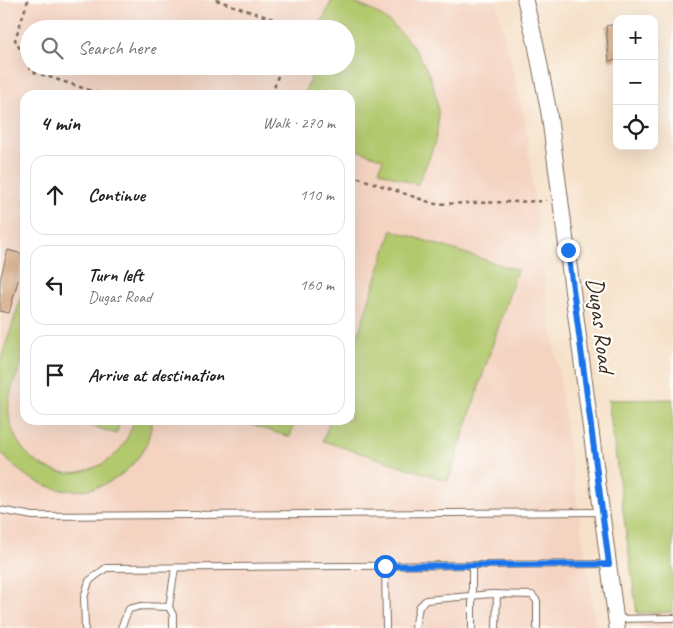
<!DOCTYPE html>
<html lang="en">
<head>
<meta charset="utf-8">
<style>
	:root { --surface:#fff; --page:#f2f2f2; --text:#202124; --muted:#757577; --line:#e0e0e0 }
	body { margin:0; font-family:Caveat,sans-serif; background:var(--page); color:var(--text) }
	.controls { position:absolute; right:15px; top:15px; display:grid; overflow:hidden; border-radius:10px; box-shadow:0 5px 20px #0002 }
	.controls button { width:45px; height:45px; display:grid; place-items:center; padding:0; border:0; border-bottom:1px solid var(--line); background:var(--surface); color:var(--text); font:25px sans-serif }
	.stop { position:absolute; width:15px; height:15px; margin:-11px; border:4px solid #1a73e8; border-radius:50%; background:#fff }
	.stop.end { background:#1a73e8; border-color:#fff; box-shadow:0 1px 5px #0008 }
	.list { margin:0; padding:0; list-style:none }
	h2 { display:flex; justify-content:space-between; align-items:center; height:65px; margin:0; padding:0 20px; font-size:21px }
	h2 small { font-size:16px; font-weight:400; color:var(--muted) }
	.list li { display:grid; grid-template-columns:32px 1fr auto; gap:15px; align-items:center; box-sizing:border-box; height:80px; margin:0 10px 10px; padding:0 10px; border:1px solid var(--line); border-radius:15px }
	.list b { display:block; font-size:19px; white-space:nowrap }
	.list p { margin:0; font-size:16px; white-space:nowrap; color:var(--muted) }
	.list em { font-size:16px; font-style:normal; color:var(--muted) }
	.icon { flex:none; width:28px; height:28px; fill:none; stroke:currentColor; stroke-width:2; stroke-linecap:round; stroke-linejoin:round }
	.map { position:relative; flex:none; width:673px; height:628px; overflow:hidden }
	.search { position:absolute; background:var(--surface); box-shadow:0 5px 20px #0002; left:20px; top:20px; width:335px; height:55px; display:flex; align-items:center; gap:12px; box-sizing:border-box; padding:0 18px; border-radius:28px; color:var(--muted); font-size:19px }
	.panel { position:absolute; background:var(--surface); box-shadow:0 5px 20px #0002; left:20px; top:90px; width:335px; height:335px; border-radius:15px }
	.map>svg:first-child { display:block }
	.built { fill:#f4d3c1; fill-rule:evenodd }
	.green { fill:#b2c96e; stroke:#767a46 }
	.building { fill:#ce986c }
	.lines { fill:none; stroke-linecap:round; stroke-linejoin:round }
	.service-casing { stroke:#7c6a5a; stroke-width:8 }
	.tertiary-casing { stroke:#7c6a5a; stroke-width:17 }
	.path { stroke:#7c6a5a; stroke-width:2.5; stroke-dasharray:4 4; stroke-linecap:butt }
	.service { stroke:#fff; stroke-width:6 }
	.tertiary { stroke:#fff; stroke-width:15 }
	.route { stroke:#1a73e8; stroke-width:6 }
	.labels { text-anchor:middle; stroke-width:4.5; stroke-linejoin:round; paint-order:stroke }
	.street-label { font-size:24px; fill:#3b2a1e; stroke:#fdfcf7 }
</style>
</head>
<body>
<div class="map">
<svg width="673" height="628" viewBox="0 0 673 628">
	<rect width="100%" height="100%" fill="#fdfcf7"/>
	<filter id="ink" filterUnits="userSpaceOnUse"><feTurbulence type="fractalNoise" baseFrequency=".02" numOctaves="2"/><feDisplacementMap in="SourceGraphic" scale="10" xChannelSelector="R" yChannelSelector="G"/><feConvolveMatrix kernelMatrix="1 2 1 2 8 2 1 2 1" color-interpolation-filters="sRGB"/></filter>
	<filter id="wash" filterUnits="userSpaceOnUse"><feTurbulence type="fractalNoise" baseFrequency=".0096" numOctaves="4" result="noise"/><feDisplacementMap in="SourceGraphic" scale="20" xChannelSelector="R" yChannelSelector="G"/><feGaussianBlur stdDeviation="1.12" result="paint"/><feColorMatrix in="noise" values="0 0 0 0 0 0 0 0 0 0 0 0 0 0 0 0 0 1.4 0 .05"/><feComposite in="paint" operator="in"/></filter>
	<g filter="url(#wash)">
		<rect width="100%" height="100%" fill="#f6e1c9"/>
		<g class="built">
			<path d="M0,0H496L525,122L542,262L596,628H0ZM29,29H346V66H29ZM25,95H350V420H25Z"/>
			<polygon points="673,612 673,628 639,628 637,613"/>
		</g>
		<g class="green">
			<path d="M332,0C387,0 438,62 438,116C439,140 427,164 417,185L379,171L383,159L350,147V95H304L315,66H346V29H327L321,24Z"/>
			<polygon points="392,230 517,270 448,481 323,441 330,420 350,420 350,359"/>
			<path d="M25,286C25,306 29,331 25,351C21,368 11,384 9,402C5,444 44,484 87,470C115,462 126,446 134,420H153C150,430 148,444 142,452C105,507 38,500 0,451V362Z"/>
			<polygon points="673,399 673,612 637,613 608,400"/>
			<polygon points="75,420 121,420 116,434"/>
			<polygon points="236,420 295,420 290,437"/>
		</g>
		<g id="blocks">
			<g class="building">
				<polygon points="617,24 617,60 609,61 606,26"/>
				<polygon points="8,250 25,255 9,313 0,311 0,280"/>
			</g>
		</g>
	</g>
	<g filter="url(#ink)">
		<use href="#blocks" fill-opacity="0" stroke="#7c6a5a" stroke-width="1"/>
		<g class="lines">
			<g class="service-casing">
				<g id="service">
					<polyline points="0,510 33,516 601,512"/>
					<polyline points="472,565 472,628"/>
					<polyline points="385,566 386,628"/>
					<polyline points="169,607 175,568"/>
					<polyline points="616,619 673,618"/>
					<polyline points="85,628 84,598 89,581 106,568 608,564"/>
					<polyline points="121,628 129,609 141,606 169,607 173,615 173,628"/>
					<polyline points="415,628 419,607 426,600 491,594 532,595 537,601 537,628"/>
					<polyline points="496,628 497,594"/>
				</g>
			</g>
			<g class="tertiary-casing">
				<polyline id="tertiary" points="525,0 536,45 549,113 617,628"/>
			</g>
			<g class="path">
				<polyline points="28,0 15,40 29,66"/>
				<polyline points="216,0 294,26 293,29"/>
				<polyline points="29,66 31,71 104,95"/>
				<polyline points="272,95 281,66"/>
				<polyline points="350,175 435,204 546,201"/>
			</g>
			<use href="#service" class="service"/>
			<use href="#tertiary" class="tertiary"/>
		</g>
	</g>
	<g class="lines" filter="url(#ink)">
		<polyline class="route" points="385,566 609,564 568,250"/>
	</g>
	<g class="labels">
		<g class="street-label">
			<text transform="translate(601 325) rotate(83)" y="8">Dugas Road</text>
		</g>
	</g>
</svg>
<div class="controls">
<button>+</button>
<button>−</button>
<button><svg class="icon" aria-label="locate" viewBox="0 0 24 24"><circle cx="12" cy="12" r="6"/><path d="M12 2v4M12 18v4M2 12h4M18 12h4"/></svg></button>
</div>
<div class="stop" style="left:385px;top:566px"></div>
<div class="stop end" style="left:568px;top:250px"></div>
<div class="search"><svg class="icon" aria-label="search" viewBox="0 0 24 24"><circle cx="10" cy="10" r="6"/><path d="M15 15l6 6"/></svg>Search here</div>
<section class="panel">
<h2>4 min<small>Walk · 270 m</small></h2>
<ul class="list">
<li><svg class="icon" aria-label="ahead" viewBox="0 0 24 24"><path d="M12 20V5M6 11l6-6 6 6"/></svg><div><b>Continue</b></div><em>110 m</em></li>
<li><svg class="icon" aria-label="left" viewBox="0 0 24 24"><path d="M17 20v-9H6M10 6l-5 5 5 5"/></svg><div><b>Turn left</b><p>Dugas Road</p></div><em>160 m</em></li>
<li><svg class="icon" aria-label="arrive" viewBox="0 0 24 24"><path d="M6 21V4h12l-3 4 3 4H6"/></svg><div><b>Arrive at destination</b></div></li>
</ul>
</section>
</div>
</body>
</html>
